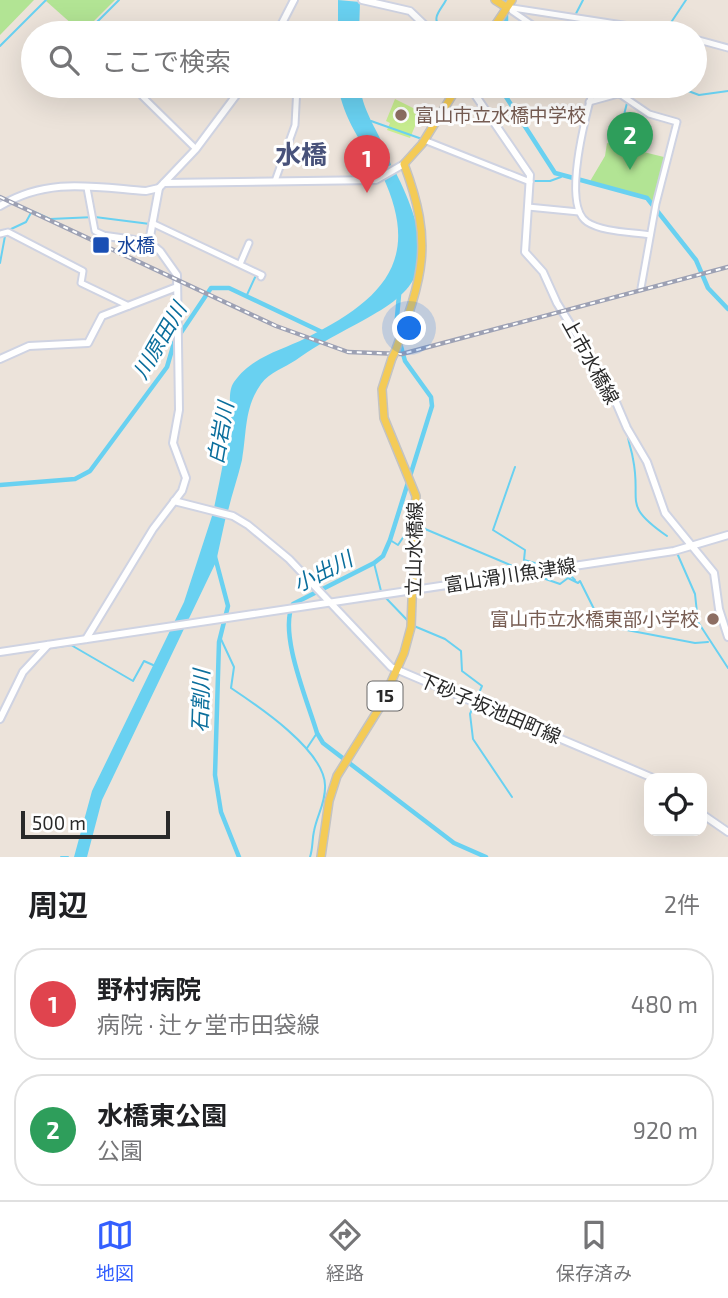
<!DOCTYPE html>
<html lang="ja">
<head>
<meta charset="utf-8">
<style>
	:root { --surface:#fff; --page:#f6f6f6; --text:#202124; --muted:#757577; --line:#e0e0e0; --accent:#345ffe }
	body { margin:0; font-family:"Exo 2","Noto Sans JP",sans-serif; background:var(--page); color:var(--text) }
	.controls { position:absolute; right:21px; bottom:21px; display:grid; overflow:hidden; border-radius:14px; box-shadow:0 7px 28px #0002 }
	.controls button { width:63px; height:63px; display:grid; place-items:center; padding:0; border:0; border-bottom:2px solid var(--line); background:var(--surface); color:var(--text); font:35px sans-serif }
	.scale { position:absolute; left:21px; bottom:18px; width:149px; box-sizing:border-box; padding-left:7px; border:4px solid #292929; border-top:0; font-size:19px; line-height:24px; white-space:nowrap; color:#292929; -webkit-text-stroke:5px #fff; paint-order:stroke }
	.you { position:absolute; left:410px; top:329px; width:24px; height:24px; margin:-18px; border:5px solid #fff; border-radius:50%; background:#1a73e8; box-shadow:0 0 0 10px #1a73e833 }
	.badge { display:grid; place-items:center; width:46px; height:46px; border-radius:50%; background:var(--accent); color:#fff; font-size:23px; font-weight:700 }
	.pin { position:absolute; translate:-50% -58px; filter:drop-shadow(0 2px 4px #0008) }
	.pin::after { content:''; position:absolute; top:37px; width:24px; height:21px; background:inherit; clip-path:polygon(0 0,100% 0,50% 100%) }
	.list { margin:0; padding:0; list-style:none }
	h2 { display:flex; justify-content:space-between; align-items:center; height:91px; margin:0; padding:0 28px; font-size:30px }
	h2 small { font-size:23px; font-weight:400; color:var(--muted) }
	.list li { display:grid; grid-template-columns:46px 1fr auto; gap:21px; align-items:center; box-sizing:border-box; height:112px; margin:0 14px 14px; padding:0 14px; border:2px solid var(--line); border-radius:28px }
	.list b { display:block; font-size:26px; white-space:nowrap }
	.list p { margin:0; font-size:23px; white-space:nowrap; color:var(--muted) }
	.list em { font-size:23px; font-style:normal; color:var(--muted) }
	.icon { flex:none; width:38px; height:38px; fill:none; stroke:currentColor; stroke-width:2; stroke-linecap:round; stroke-linejoin:round }
	.map { position:relative; flex:none; width:728px; height:857px; overflow:hidden }
	.search { position:absolute; background:var(--surface); box-shadow:0 7px 28px #0002; left:21px; right:21px; top:21px; height:77px; display:flex; align-items:center; gap:18px; box-sizing:border-box; padding:0 24px; border-radius:38px; color:var(--muted); font-size:26px }
	.sheet { height:343px; background:var(--surface) }
	nav { display:flex; justify-content:space-around; align-items:center; box-sizing:border-box; height:98px; border-top:2px solid var(--line); background:var(--surface); font-size:19px; color:var(--muted) }
	nav a { display:grid; justify-items:center; gap:4px }
	nav .on { color:var(--accent) }
	.map>svg:first-child { display:block }
	.green { fill:#b2e494 }
	.pitch { fill:#c7ec8f }
	.water { fill:#69d1f1 }
	.lines { fill:none; stroke-linecap:round; stroke-linejoin:round }
	.stream { stroke:#69d1f1; stroke-width:2 }
	.river { stroke:#69d1f1; stroke-width:4.5 }
	.tertiary-casing { stroke:#cfd3e2; stroke-width:9 }
	.secondary-casing { stroke:#cfd3e2; stroke-width:10 }
	.primary-casing { stroke:#c3c3c3; stroke-width:10 }
	.tertiary { stroke:#fff; stroke-width:5 }
	.secondary { stroke:#fff; stroke-width:6 }
	.primary { stroke:#f4cb56; stroke-width:7 }
	.rail-casing { stroke:#9da1b4; stroke-width:4.5 }
	.rail { stroke:#fff; stroke-width:2; stroke-dasharray:5; stroke-linecap:butt }
	.primary-bridge-casing { stroke:#c3c3c3; stroke-width:10; stroke-linecap:butt }
	.primary-bridge { stroke:#f4cb56; stroke-width:7 }
	.education-dot { fill:#8d6e63; stroke:#fff; stroke-width:2.5 }
	.transit-dot { fill:#1a4fb4; stroke:#fff; stroke-width:2.5 }
	.labels { text-anchor:middle; stroke-width:6; stroke-linejoin:round; paint-order:stroke }
	.shield { fill:#fff; stroke:#696969; stroke-width:2 }
	.shield-label { font-size:18px; font-weight:bold; fill:#292929 }
	.education-label { font-size:19px; fill:#785e54; stroke:#fff; text-anchor:start }
	.transit-label { font-size:19px; fill:#164399; stroke:#fff; text-anchor:start }
	.street-label { font-size:19px; fill:#292929; stroke:#fff }
	.water-label { font-size:21px; font-style:italic; fill:#0a6e9c; stroke:#fff }
	.district-label { font-size:26px; font-weight:bold; fill:#48527a; stroke:#fff }
</style>
</head>
<body>
<div class="map">
<svg width="728" height="857" viewBox="0 0 728 857">
	<rect width="100%" height="100%" fill="#ece3da"/>
	<g class="green">
		<polygon points="0,0 34,0 0,35"/>
		<polygon points="115,0 82,33 46,1 47,0"/>
		<polygon points="607,143 668,158 655,204 641,195 589,183 605,156"/>
	</g>
	<polygon class="pitch" points="395,99 421,112 410,138 387,130 390,123 386,121"/>
	<g class="water">
		<polygon points="338,0 360,2 359,33 338,33"/>
		<path d="M338,86H360C363,115 383,137 391,165L379,171C362,143 344,120 338,86Z"/>
		<path d="M394,169C463,305 384,298 296,360C284,368 270,372 261,384C244,408 247,432 242,460C238,477 232,494 228,511L214,508C221,475 228,442 230,408C230,399 229,389 234,382C251,357 280,351 306,338C382,300 423,261 382,175Z"/>
		<polygon points="213,513 226,516 216,562 102,800 87,857 74,857 92,791 184,602"/>
	</g>
	<g class="lines">
		<g class="stream">
			<path d="M446,0C441,10 431,17 440,28L457,33"/>
			<polyline points="666,30 686,0"/>
			<polyline points="86,33 119,0"/>
			<polyline points="566,33 583,0"/>
			<polyline points="0,46 46,0"/>
			<polyline points="675,86 699,95 728,91"/>
			<polyline points="371,121 422,139"/>
			<polyline points="617,142 627,103"/>
			<polyline points="532,181 550,181 561,177"/>
			<polyline points="9,230 26,222 32,211 50,219 95,217 150,224"/>
			<polyline points="0,263 5,236"/>
			<polyline points="246,297 257,273"/>
			<path d="M628,437C629,445 632,451 633,459C642,503 621,504 667,536"/>
			<polyline points="515,467 493,530 525,550 524,560 549,567"/>
			<polyline points="418,526 522,570"/>
			<polyline points="390,540 398,545 412,524"/>
			<polyline points="677,553 695,594 698,622 728,668"/>
			<polyline points="374,563 381,591"/>
			<polyline points="564,569 575,580"/>
			<polyline points="534,575 560,584 568,578 578,583 580,581 595,611 611,627 695,643 708,642"/>
			<polyline points="384,596 409,622"/>
			<polyline points="414,626 445,639 461,651 462,671 482,686 470,714 473,739 512,797"/>
			<path d="M220,637L234,667L231,688C258,706 324,750 325,785C326,802 317,815 314,831C312,840 313,848 310,857"/>
			<polyline points="51,648 71,645 133,681 144,661 153,665"/>
			<polyline points="307,748 317,733"/>
			<polyline points="61,857 68,857"/>
		</g>
		<g class="river">
			<polyline points="506,2 506,0"/>
			<polyline points="506,33 506,13"/>
			<polyline points="499,86 555,173 647,198 696,260 708,288 728,309"/>
			<path d="M399,295L396,328L405,361L431,397L432,406L390,540L383,556L374,563L293,604C278,633 308,702 317,733L323,743L454,843L486,857"/>
			<polyline points="0,485 75,479 90,471 167,367 174,343 211,288 229,288 324,333"/>
			<polyline points="214,553 228,606 219,642 215,775 221,812 239,857"/>
		</g>
		<g class="tertiary-casing">
			<g id="tertiary">
				<polyline points="506,7 675,33"/>
				<polyline points="512,11 544,33"/>
				<polyline points="695,39 728,48"/>
				<path d="M594,86C587,111 561,205 587,222C602,232 632,232 650,235"/>
				<polyline points="608,86 649,114 677,122 656,204 641,288"/>
				<polyline points="142,96 196,149"/>
				<polyline points="589,102 618,94"/>
				<polyline points="424,140 530,182"/>
				<polyline points="275,181 295,125 297,86"/>
				<polyline points="87,188 95,231 106,236"/>
				<polyline points="528,207 579,212"/>
				<polyline points="152,223 262,275 261,277"/>
				<polyline points="0,234 8,232 83,271 81,283 129,306"/>
				<polyline points="240,264 249,243"/>
			</g>
		</g>
		<g class="secondary-casing">
			<g id="secondary">
				<polyline points="362,0 410,11 433,33"/>
				<polyline points="277,33 294,0"/>
				<polyline points="469,86 530,175 525,252 543,272 557,303 609,386 627,428 647,462 665,513 714,573 719,609 728,637"/>
				<polyline points="164,183 376,180 404,164"/>
				<path d="M0,206C48,177 93,187 146,191L159,188"/>
				<polyline points="149,242 159,188 196,149 243,86"/>
				<polyline points="0,359 29,346 88,343 102,316 177,287"/>
				<polyline points="174,501 233,516 248,525 289,559 391,667 653,778"/>
				<polyline points="86,639 153,529 182,491 186,478 173,443 179,410 177,275 160,251 149,242 106,236"/>
				<polyline points="0,652 674,551 728,535"/>
				<polyline points="0,719 23,672 48,645"/>
				<polyline points="702,814 728,832"/>
			</g>
		</g>
		<g class="primary-casing">
			<g id="primary">
				<polyline points="495,0 506,7"/>
				<polyline points="490,33 512,0"/>
				<path d="M395,352C423,276 434,244 404,164L422,144L458,86"/>
				<polyline points="321,857 329,801 337,776 380,707 404,653 411,627 416,496 384,418 382,389 392,358"/>
			</g>
		</g>
		<use href="#tertiary" class="tertiary"/>
		<use href="#secondary" class="secondary"/>
		<use href="#primary" class="primary"/>
		<g class="rail-casing">
			<polyline id="rail" points="0,197 276,326 348,352 402,354 728,267"/>
		</g>
		<use href="#rail" class="rail"/>
		<g class="primary-bridge-casing">
			<polyline id="primary-bridge" points="392,358 395,352"/>
		</g>
		<use href="#primary-bridge" class="primary-bridge"/>
	</g>
	<g class="education-dot">
		<circle cx="401" cy="115" r="7"/>
		<circle cx="713" cy="619" r="7"/>
	</g>
	<rect class="transit-dot" x="92" y="236" width="18" height="18" rx="3.5"/>
	<g class="labels">
		<rect class="shield" x="367.5" y="681.5" width="35" height="29" rx="5"/>
		<g class="shield-label">
			<text x="385" y="702">15</text>
		</g>
		<g class="education-label">
			<text x="415" y="122">富山市立水橋中学校</text>
			<text x="699" y="626" text-anchor="end">富山市立水橋東部小学校</text>
		</g>
		<g class="transit-label">
			<text x="117" y="252">水橋</text>
		</g>
		<g class="street-label">
			<text transform="translate(591 361) rotate(61)" y="7">上市水橋線</text>
			<text transform="translate(414 549) rotate(-89)" y="7">立山水橋線</text>
			<text transform="translate(510 575) rotate(-9)" y="7">富山滑川魚津線</text>
			<text transform="translate(490 708) rotate(23)" y="7">下砂子坂池田町線</text>
		</g>
		<g class="water-label">
			<text transform="translate(160 341) rotate(-60)" y="7">川原田川</text>
			<text transform="translate(221 433) rotate(-80)" y="7">白岩川</text>
			<text transform="translate(323 572) rotate(-27)" y="7">小出川</text>
			<text transform="translate(201 701) rotate(-88)" y="7">石割川</text>
		</g>
		<g class="district-label">
			<text x="301" y="164">水橋</text>
		</g>
	</g>
</svg>
<div class="controls">
<button><svg class="icon" aria-label="locate" viewBox="0 0 24 24"><circle cx="12" cy="12" r="6"/><path d="M12 2v4M12 18v4M2 12h4M18 12h4"/></svg></button>
</div>
<div class="scale">500 m</div>
<div class="you"></div>
<div class="pin badge" style="left:367px;top:193px;background:#e0444e">1</div>
<div class="pin badge" style="left:630px;top:170px;background:#2e9e5b">2</div>
<div class="search"><svg class="icon" aria-label="search" viewBox="0 0 24 24"><circle cx="10" cy="10" r="6"/><path d="M15 15l6 6"/></svg>ここで検索</div>
</div>
<section class="sheet">
<h2>周辺<small>2件</small></h2>
<ul class="list">
<li><span class="badge" style="background:#e0444e">1</span><div><b>野村病院</b><p>病院 · 辻ヶ堂市田袋線</p></div><em>480 m</em></li>
<li><span class="badge" style="background:#2e9e5b">2</span><div><b>水橋東公園</b><p>公園</p></div><em>920 m</em></li>
</ul>
</section>
<nav>
<a class="on"><svg class="icon" aria-label="map" viewBox="0 0 24 24"><path d="M3 6l6-2 6 2 6-2v14l-6 2-6-2-6 2zM9 4v14M15 6v14"/></svg>地図</a>
<a><svg class="icon" aria-label="directions" viewBox="0 0 24 24"><path d="M12 3l9 9-9 9-9-9zM9 14v-3h6M13 9l2 2-2 2"/></svg>経路</a>
<a><svg class="icon" aria-label="saved" viewBox="0 0 24 24"><path d="M7 4h10v16l-5-4-5 4z"/></svg>保存済み</a>
</nav>
</body>
</html>
